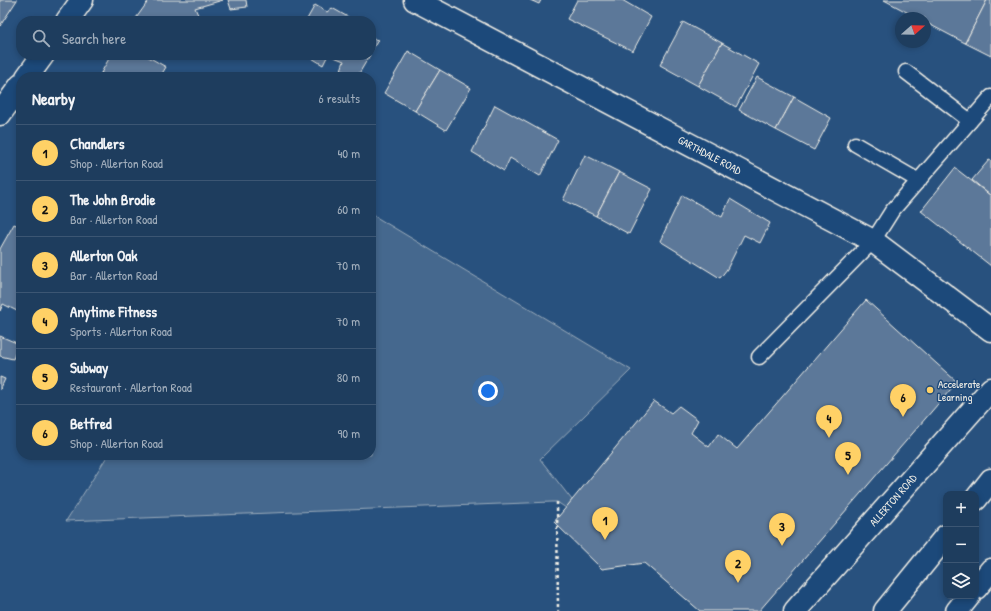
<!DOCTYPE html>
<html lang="en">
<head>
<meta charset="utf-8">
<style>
	:root { --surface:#1e3d5e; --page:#264464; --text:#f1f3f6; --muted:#a1aebc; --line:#3c5673; --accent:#ffd166 }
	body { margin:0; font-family:"Patrick Hand",sans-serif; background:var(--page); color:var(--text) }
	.controls { position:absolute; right:12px; bottom:12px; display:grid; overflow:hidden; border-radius:8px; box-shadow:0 2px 6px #0003 }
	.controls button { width:36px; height:36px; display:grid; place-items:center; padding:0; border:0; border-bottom:1px solid var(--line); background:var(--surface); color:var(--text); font:20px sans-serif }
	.compass { position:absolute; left:895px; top:12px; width:36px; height:36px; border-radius:50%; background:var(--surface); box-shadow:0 2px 6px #0003; rotate:70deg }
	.you { position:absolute; left:488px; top:391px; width:14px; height:14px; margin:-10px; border:3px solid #fff; border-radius:50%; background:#1a73e8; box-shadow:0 0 0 6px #1a73e833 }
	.badge { display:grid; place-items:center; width:26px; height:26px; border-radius:50%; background:var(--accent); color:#111; font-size:13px; font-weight:700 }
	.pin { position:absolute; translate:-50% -33px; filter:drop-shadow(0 1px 2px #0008) }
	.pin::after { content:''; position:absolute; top:21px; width:14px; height:12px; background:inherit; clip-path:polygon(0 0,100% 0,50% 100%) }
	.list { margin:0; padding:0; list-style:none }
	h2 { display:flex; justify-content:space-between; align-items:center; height:52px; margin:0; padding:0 16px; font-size:17px }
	h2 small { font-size:13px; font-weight:400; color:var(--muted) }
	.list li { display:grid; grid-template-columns:26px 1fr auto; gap:12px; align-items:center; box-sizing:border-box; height:56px; padding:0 16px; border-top:1px solid var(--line) }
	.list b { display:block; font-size:15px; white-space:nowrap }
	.list p { margin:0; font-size:13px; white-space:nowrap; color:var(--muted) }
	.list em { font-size:13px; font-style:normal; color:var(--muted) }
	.icon { flex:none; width:22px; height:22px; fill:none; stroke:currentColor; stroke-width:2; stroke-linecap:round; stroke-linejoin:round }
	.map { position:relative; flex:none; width:991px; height:611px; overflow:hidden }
	.search { position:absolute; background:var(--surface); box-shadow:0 2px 6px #0003; left:16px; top:16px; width:360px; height:44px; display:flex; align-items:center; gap:10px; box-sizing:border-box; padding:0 14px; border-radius:16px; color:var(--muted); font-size:15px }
	.panel { position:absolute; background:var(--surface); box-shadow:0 2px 6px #0003; left:16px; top:72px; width:360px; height:388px; border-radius:16px }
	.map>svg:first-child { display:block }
	.green { fill:#45688e; stroke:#9cacbb }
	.building { fill:#5b7899; stroke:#f4f1e8 }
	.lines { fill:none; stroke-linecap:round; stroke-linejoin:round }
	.lane-casing { stroke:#f4f1e8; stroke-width:17 }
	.street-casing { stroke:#f4f1e8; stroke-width:25 }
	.secondary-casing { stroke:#f4f1e8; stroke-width:25 }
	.path { stroke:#f4f1e8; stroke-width:2.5; stroke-dasharray:3 3; stroke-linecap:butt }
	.lane { stroke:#1f4a7a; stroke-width:14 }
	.street { stroke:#1f4a7a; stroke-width:22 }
	.secondary { stroke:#1f4a7a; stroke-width:22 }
	.poi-dot { fill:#ffd166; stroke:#1f4a7a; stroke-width:1.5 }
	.labels { text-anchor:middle; stroke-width:3; stroke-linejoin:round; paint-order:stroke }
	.street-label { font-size:11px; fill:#f4f1e8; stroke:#1f4a7a }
	.poi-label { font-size:11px; fill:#f4f1e8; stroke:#1f4a7a; text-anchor:start }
</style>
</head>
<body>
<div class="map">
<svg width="991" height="611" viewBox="0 0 991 611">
	<rect width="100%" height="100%" fill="#28517e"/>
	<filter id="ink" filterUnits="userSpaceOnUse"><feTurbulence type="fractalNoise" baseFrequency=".025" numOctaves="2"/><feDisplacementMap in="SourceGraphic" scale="8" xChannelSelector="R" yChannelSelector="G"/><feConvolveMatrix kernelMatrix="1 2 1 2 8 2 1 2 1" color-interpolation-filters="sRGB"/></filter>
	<g filter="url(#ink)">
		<polygon class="green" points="371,214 631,370 540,459 572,500 566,508 557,502 552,502 66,521 108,455 371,455"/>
		<g class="building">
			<polygon points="0,0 17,0 0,26"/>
			<polygon points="149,0 223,0 195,8 199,17 181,21 134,21"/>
			<polygon points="228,0 246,0 247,7 231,9"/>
			<polygon points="530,0 541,0 539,4"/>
			<polygon points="577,0 622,0 651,17 633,51 567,19"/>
			<polygon points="884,0 987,0 965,43 925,22 925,18 918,18"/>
			<polygon points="987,0 991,0 991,56 965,43"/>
			<polygon points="315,5 327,12 332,8 355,21 306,21"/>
			<polygon points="683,22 722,43 698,86 660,65"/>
			<polygon points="371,38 378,40 371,52"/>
			<polygon points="722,43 759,64 736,107 698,86"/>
			<polygon points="408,51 440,70 415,111 384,93"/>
			<polygon points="111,55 145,55 166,67 160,77 108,77 101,73"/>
			<polygon points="307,55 328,55 323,65"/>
			<polygon points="329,55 370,55 357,77 341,70 344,61"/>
			<polygon points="440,70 471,88 446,130 415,111"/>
			<polygon points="101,73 108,77 99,77"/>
			<polygon points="757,77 794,97 776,130 739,110"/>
			<polygon points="794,97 831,118 814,150 776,130"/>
			<polygon points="495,105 558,140 540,176 510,158 504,171 472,152"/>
			<polygon points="585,155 619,172 596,216 563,200"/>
			<polygon points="989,160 991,161 991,196 972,180"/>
			<polygon points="955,168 991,196 991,266 921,211"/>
			<polygon points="619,172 652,189 629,234 596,216"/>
			<polygon points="682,195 722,217 730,199 770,223 760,243 744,235 727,269 720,278 660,241"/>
			<polygon points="14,224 21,227 21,313 3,304 0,311 0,249"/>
			<polygon points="866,300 957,382 759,611 700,611 644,563 602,569 554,522 654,401 671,413 679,406 698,420 691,433 709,447 718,434 737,449"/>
			<polygon points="0,336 19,344 13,359 0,356"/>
			<polygon points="0,377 5,379 0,390"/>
		</g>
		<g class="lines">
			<g class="lane-casing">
				<g id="lane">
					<polyline points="906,72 970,121"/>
					<polyline points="855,144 919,181"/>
					<polyline points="759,357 873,241 892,211 991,97"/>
				</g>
			</g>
			<g class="street-casing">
				<g id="street">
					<path id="s1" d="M415,0L873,241L991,330"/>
					<polyline points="67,21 82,0"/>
					<polyline points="27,77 43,55"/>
					<polyline points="0,114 21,85"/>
					<path id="s2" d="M795,611L991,389"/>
				</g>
			</g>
			<g class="secondary-casing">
				<g id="secondary">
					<polyline points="976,499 991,480"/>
					<polyline points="976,588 991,570"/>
					<polyline points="885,611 946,536"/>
					<polyline points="957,611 969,596"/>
				</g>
			</g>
			<polyline class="path" points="557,502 558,611"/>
			<use href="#lane" class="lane"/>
			<use href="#street" class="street"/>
			<use href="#secondary" class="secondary"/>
		</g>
	</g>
	<circle class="poi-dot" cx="930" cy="390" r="4"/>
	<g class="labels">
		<g class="street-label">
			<text dy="4" stroke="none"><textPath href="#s1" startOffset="333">GARTHDALE ROAD</textPath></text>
			<text dy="4" stroke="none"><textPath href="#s2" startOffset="148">ALLERTON ROAD</textPath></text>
		</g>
		<g class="poi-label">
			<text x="938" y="388">Accelerate<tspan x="938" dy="13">Learning</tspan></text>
		</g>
	</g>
</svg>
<div class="controls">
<button>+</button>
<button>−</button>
<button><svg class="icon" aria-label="layers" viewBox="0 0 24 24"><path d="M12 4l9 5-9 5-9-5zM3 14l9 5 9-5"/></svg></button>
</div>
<svg class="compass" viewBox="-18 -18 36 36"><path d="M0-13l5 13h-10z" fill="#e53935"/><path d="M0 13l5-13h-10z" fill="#a1aebc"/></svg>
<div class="you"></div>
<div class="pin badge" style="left:605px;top:540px">1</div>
<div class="pin badge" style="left:738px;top:583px">2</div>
<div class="pin badge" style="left:782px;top:546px">3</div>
<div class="pin badge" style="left:829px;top:438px">4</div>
<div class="pin badge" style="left:848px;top:475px">5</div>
<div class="pin badge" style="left:903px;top:417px">6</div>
<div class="search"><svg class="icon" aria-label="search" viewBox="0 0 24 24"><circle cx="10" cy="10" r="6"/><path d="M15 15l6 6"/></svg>Search here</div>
<section class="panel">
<h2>Nearby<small>6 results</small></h2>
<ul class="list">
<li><span class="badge">1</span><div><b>Chandlers</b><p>Shop · Allerton Road</p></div><em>40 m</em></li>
<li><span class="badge">2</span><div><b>The John Brodie</b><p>Bar · Allerton Road</p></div><em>60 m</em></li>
<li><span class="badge">3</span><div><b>Allerton Oak</b><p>Bar · Allerton Road</p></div><em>70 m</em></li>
<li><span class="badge">4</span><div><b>Anytime Fitness</b><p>Sports · Allerton Road</p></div><em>70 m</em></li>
<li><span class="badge">5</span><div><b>Subway</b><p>Restaurant · Allerton Road</p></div><em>80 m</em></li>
<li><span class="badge">6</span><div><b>Betfred</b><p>Shop · Allerton Road</p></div><em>90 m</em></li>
</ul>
</section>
</div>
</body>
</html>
